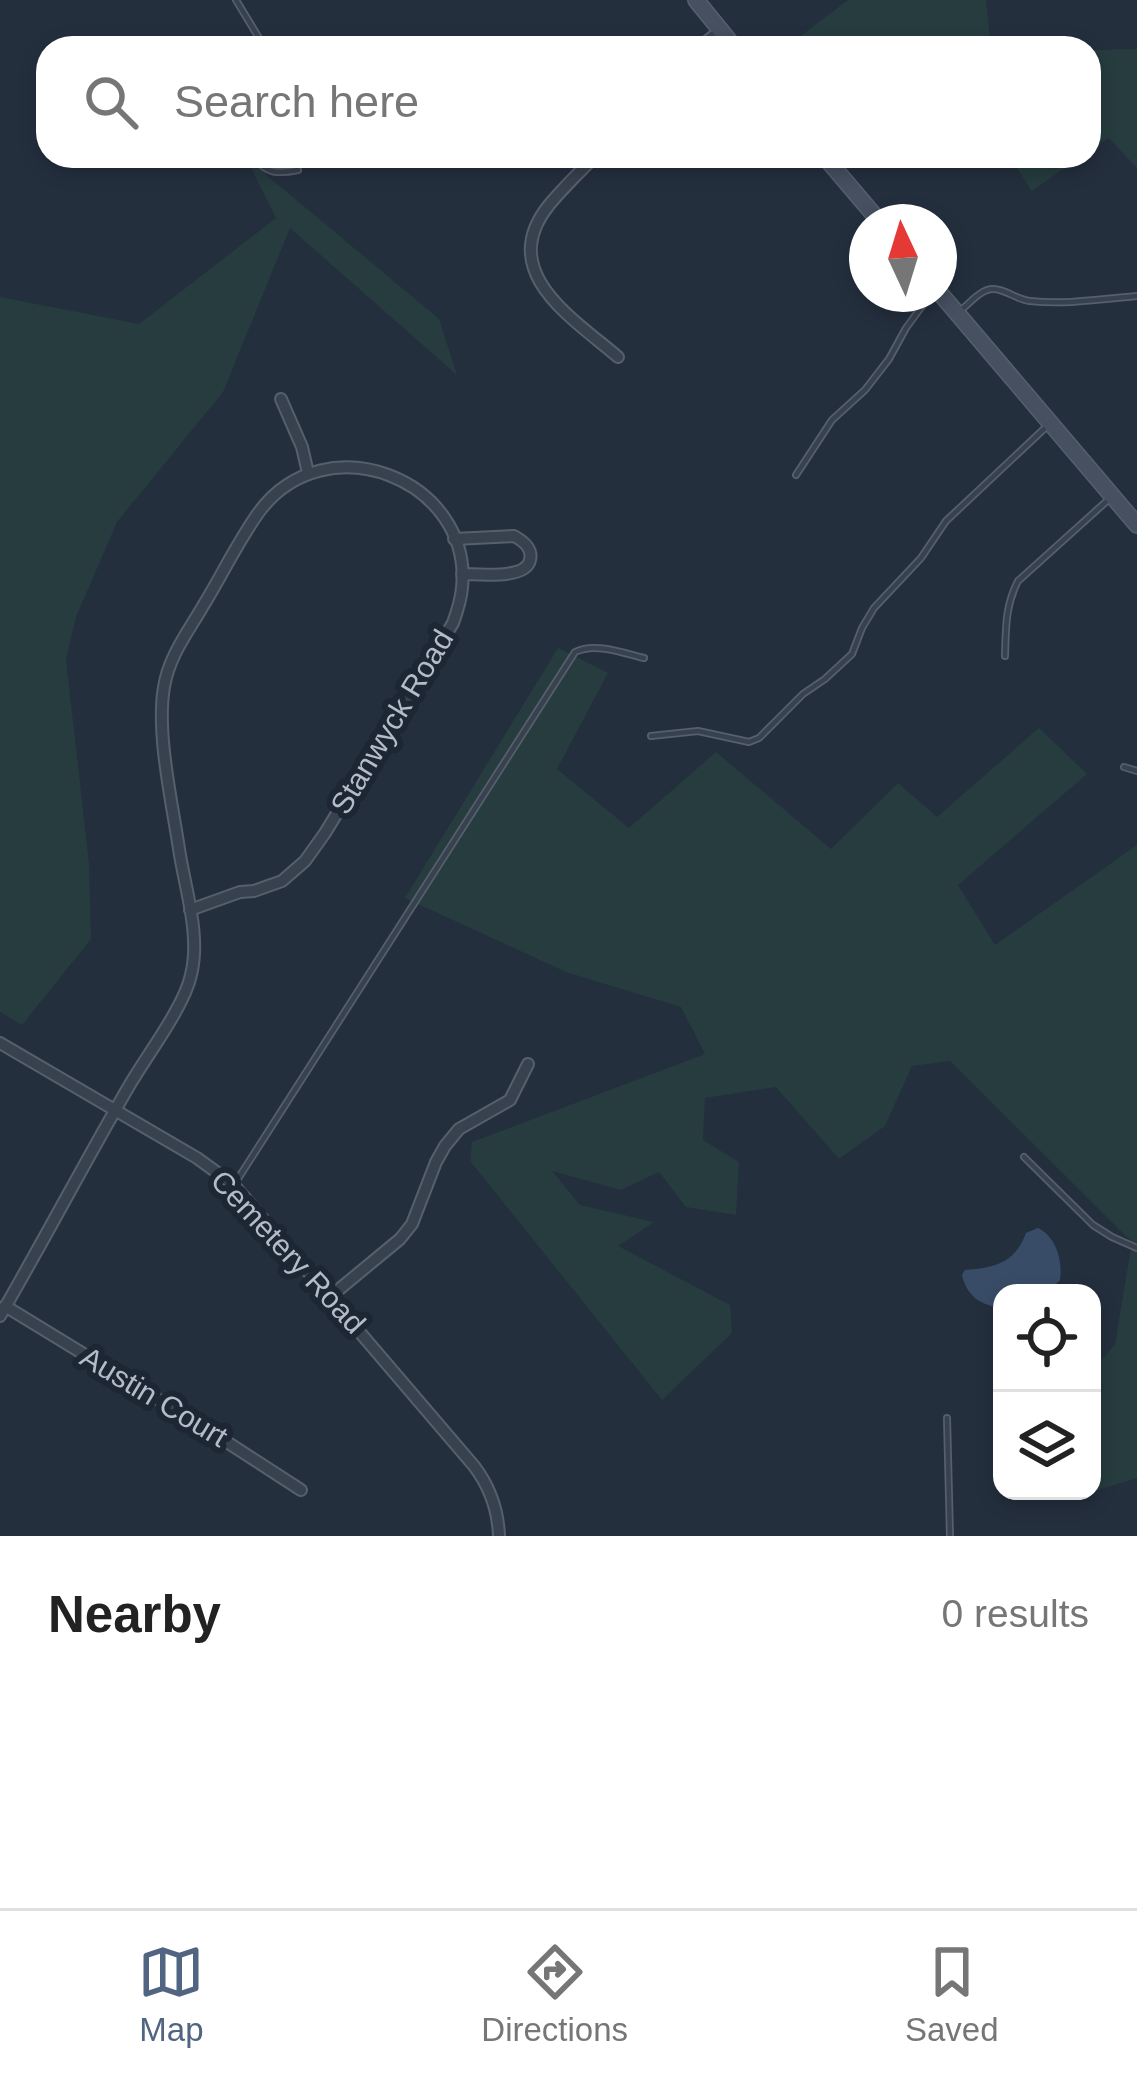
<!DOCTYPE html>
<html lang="en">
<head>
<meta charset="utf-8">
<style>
	:root { --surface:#fff; --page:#f6f6f6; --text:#222; --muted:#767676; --line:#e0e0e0; --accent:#516482 }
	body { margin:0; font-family:Helvetica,sans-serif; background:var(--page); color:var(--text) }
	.controls { position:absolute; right:36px; bottom:36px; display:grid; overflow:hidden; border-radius:24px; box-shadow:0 6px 18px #0003 }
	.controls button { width:108px; height:108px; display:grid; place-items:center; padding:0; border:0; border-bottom:3px solid var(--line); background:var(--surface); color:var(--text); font:60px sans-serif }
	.compass { position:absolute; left:849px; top:204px; width:108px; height:108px; border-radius:50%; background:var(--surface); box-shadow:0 6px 18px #0003; rotate:356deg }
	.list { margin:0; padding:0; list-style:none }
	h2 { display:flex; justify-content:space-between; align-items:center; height:156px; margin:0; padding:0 48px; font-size:51px }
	h2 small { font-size:39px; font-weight:400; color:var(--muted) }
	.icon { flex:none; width:66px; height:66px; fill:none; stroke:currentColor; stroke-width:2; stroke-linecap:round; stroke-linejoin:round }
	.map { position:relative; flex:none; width:1137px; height:1536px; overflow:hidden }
	.search { position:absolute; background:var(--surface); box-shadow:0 6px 18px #0003; left:36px; right:36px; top:36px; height:132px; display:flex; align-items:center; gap:30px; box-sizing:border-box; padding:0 42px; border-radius:36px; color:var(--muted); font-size:45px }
	.sheet { height:372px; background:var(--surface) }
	nav { display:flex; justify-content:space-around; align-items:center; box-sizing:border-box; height:168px; border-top:3px solid var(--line); background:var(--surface); font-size:33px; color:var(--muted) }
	nav a { display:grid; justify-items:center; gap:6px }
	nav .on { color:var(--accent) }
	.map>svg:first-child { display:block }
	.green { fill:#263c3f }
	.water { fill:#394c67 }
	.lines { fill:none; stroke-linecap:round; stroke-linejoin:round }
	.service-casing { stroke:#565f6c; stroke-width:8 }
	.minor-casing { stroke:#565f6c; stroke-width:14 }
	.secondary-casing { stroke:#565f6c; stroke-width:18 }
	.service { stroke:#38414e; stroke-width:4.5 }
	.minor { stroke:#38414e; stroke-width:10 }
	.secondary { stroke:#465061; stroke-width:15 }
	.labels { text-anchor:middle; stroke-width:12; stroke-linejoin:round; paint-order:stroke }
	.street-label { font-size:30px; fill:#b4bcc9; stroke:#1d2633 }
</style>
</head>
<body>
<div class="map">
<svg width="1137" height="1536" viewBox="0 0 1137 1536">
	<rect width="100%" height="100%" fill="#242f3e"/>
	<g class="green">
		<polygon points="848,0 986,0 991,48 785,48"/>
		<polygon points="1137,49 1137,168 1109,138 1089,151 1089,50"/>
		<polygon points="1009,156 1082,156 1032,191"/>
		<polygon points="246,158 439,319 457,375 290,228 223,392 117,522 76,617 66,659 89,864 91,939 22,1025 0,1012 0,297 139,324 276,218"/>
		<polygon points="558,648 608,673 557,769 629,828 716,752 831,849 898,783 937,817 1039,728 1087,774 958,885 995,945 1137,845 1137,1478 1098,1490 1092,1489 1092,1422 1098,1418 1092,1411 1092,1372 1115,1344 1132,1242 950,1061 912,1066 885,1126 839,1159 776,1087 705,1098 703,1140 739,1162 736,1215 686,1207 659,1172 621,1190 552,1171 580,1205 654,1222 618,1246 730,1305 732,1333 662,1400 470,1161 472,1142 705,1054 681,1007 566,972 405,898"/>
	</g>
	<path class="water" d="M1038,1228C1056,1237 1063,1260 1060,1280C1042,1299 1027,1293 1002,1293V1308C981,1305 967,1297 962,1275L965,1270C995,1268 1015,1263 1026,1233Z"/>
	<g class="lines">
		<g class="service-casing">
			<g id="service">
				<polyline points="236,0 265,48"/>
				<path d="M254,156C264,174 279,174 298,170"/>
				<path d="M961,310C970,303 981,289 993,289C1006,289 1017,300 1030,301C1065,305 1102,299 1137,296"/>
				<polyline points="796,475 832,420 865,390 889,359 906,328 931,294"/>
				<path d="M1005,656C1006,628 1005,606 1018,581L1108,500"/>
				<polyline points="651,736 698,731 749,742 759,738 803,694 825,679 852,654 862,628 874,608 921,558 946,521 1045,428"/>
				<polyline points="1124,767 1137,771"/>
				<polyline points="1024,1157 1093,1225 1112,1237 1137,1248"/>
				<path d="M234,1185L575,652C596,642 623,653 644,658"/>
				<polyline points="947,1418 950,1536"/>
			</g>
		</g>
		<g class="minor-casing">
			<g id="minor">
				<polyline points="699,48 721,30"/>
				<path d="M595,156C580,172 563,188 549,205C495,272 574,319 618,357"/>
				<polyline points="281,399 302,447 308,473"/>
				<path d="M454,539L514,536C523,541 533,548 530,560C526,580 478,574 462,574"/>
				<path d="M0,1043L197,1158L234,1185L474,1466C490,1487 498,1509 499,1536"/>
				<polyline points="331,1296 400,1239 412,1224 436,1162 445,1146 459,1129 510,1100 528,1064"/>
				<polyline points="5,1306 213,1433 301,1490"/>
				<path d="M0,1316C44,1240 85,1162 129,1086C147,1055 184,1007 191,975C201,935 185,889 179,849C172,802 156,733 164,687C169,656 188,632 203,606C222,575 238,541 259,512C325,422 473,479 462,588C461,600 457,612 453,623L325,833L305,861L282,881L254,891L240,892L190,910"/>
			</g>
		</g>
		<g class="secondary-casing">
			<g id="secondary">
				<polyline points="696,0 735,48"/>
				<polyline points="824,156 880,222"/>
				<polyline points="939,292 1137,525"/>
			</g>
		</g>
		<use href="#service" class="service"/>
		<use href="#minor" class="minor"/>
		<use href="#secondary" class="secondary"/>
	</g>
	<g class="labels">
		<g class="street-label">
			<text transform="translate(392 722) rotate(-59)" y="10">Stanwyck Road</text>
			<text transform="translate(288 1252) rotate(47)" y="10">Cemetery Road</text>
			<text transform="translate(154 1397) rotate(31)" y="10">Austin Court</text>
		</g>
	</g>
</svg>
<div class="controls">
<button><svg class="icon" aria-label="locate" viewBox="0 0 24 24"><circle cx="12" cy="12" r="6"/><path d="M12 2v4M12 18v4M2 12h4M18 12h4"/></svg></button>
<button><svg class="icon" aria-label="layers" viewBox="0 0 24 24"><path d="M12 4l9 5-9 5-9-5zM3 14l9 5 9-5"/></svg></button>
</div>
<svg class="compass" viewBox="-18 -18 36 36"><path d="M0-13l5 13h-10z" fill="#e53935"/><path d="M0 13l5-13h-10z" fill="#767676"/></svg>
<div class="search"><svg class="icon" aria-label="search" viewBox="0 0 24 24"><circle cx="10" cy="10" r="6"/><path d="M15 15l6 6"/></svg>Search here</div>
</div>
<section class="sheet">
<h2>Nearby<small>0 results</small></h2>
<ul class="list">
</ul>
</section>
<nav>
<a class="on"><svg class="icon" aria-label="map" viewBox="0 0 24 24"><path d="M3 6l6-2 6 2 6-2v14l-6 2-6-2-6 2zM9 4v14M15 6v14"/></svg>Map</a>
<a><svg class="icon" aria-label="directions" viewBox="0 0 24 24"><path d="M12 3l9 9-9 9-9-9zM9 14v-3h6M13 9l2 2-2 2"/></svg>Directions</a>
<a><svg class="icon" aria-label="saved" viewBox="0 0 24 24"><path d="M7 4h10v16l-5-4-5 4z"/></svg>Saved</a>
</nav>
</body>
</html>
